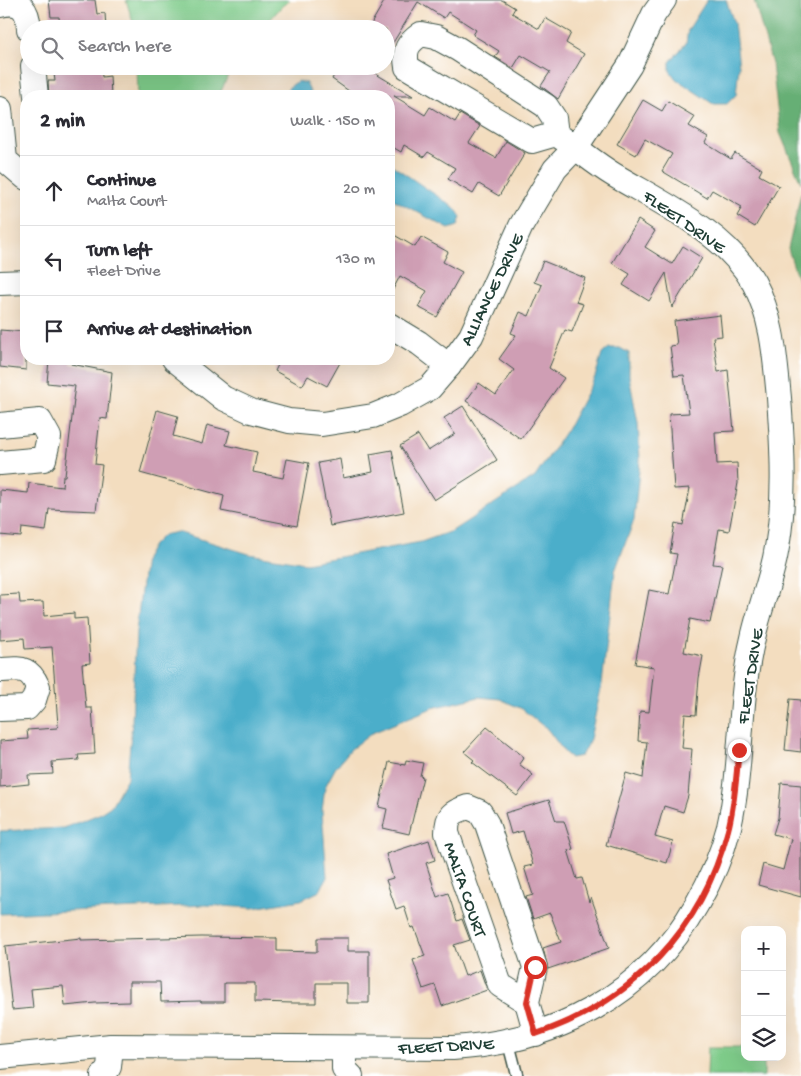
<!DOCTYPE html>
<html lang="en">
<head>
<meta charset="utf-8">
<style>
	:root { --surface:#fff; --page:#f7f7f7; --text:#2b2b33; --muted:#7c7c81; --line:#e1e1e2 }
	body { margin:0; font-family:"Gochi Hand",sans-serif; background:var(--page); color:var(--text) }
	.controls { position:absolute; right:15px; bottom:15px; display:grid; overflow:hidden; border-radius:10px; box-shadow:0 5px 20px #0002 }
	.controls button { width:45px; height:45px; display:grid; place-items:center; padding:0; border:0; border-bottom:1px solid var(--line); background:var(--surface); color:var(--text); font:25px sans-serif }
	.stop { position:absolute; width:15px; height:15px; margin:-11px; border:4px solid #d93025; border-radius:50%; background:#fff }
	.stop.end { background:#d93025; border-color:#fff; box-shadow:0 1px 5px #0008 }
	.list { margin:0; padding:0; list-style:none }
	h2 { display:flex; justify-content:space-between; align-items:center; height:65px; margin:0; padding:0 20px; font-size:21px }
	h2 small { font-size:16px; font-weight:400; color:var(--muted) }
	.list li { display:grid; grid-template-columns:32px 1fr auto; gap:15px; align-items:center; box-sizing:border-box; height:70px; padding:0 20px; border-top:1px solid var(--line) }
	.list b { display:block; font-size:19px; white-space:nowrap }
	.list p { margin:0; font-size:16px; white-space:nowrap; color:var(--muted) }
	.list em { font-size:16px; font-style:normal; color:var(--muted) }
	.icon { flex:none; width:28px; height:28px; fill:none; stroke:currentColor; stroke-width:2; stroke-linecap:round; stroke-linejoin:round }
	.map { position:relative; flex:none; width:801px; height:1076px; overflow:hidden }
	.search { position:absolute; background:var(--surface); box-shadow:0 5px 20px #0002; left:20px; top:20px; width:375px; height:55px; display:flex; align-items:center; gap:12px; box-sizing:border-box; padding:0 18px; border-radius:28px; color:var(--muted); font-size:19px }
	.panel { position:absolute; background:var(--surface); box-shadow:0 5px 20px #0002; left:20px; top:90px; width:375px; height:275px; border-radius:20px }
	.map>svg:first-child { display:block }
	.green { fill:#7ecb89; stroke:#4e845e }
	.forest { fill:#66af75; stroke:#427654 }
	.water { fill:#4baeca; stroke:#35767f }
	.building { fill:#cf9eb4 }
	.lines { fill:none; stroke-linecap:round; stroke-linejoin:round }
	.lane-casing { stroke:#3f5549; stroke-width:14 }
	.street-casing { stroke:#3f5549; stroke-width:26 }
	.lane { stroke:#fff; stroke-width:11 }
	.street { stroke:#fff; stroke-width:24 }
	.route { stroke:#d93025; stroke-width:6 }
	.labels { text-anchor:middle; stroke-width:4; stroke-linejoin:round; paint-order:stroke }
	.street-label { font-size:18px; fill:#1f3d34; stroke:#fff }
</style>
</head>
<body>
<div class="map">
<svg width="801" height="1076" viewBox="0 0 801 1076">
	<rect width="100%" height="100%" fill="#fff"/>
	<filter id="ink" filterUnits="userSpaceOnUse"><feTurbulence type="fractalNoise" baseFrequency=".02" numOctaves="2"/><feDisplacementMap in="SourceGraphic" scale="10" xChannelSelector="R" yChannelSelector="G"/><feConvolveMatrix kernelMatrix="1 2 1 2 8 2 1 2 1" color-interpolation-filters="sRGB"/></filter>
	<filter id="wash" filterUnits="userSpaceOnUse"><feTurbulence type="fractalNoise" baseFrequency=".0096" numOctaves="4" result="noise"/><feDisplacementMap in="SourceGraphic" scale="20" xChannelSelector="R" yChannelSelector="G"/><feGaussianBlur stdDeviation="1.12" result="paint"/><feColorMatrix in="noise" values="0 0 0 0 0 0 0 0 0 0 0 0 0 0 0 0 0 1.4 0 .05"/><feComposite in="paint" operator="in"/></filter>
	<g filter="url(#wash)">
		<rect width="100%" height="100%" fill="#f3ddbf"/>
		<g class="green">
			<polygon points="126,0 290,0 282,6 262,29 135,29"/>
			<polygon points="137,66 232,66 219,96 138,96"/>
			<polygon points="708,1047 745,1047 745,1057 764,1057 764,1076 707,1076"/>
		</g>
		<g class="forest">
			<polygon points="754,0 801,0 801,183 780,133 772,64"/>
			<polygon points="801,193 801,289 788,249"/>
		</g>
		<g class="water">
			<polygon points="707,0 726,0 734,23 739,66 736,95 727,104 713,104 676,79 670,71 670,62 686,43 688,30"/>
			<polygon points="298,81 306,83 312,96 283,96 288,88"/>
			<polygon points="389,163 455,208 461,217 458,226 449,229 389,197"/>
			<polygon points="609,348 620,348 629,353 629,376 638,423 640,460 634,520 615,571 602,684 590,739 581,756 571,758 565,753 548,730 522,709 500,699 479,697 432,708 372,733 351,749 336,767 325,787 322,811 327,877 320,891 301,900 253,908 206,905 0,914 0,831 64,828 99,814 111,806 127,778 132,722 136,632 145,559 153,545 163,535 177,532 249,554 306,563 421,542 452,531 535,477 567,429 595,377 602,354"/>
		</g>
		<g id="blocks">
			<g class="building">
				<polygon points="49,0 95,0 97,14 105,13 106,29 60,29 59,17 51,17"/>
				<polygon points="385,0 502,0 515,8 512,13 539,29 545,18 571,33 566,43 584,54 558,99 541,86 550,72 521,55 513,68 495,57 499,51 473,35 476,30 448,12 444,18 418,2 386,54 386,29 368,29"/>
				<polygon points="53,66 101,66 102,77 110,76 111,96 49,96 48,81 55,81"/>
				<polygon points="339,66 369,66 378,71 376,74 413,96 394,96 425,115 430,107 455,122 460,114 480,126 469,143 496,158 506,141 525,153 499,196 479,184 473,194 448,179 455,168 428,152 424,157 404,145 401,152 389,145 389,96 356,96 332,79"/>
				<polygon points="643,100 662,111 668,101 695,117 689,126 708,137 705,143 731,159 735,153 762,169 759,175 779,186 755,227 737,216 742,207 712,190 707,198 662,171 672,154 645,139 636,155 617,144"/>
				<polygon points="638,220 655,231 645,247 672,264 683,246 702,258 672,308 666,273 649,301 623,285 630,274 612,263"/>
				<polygon points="389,232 415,247 421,237 448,252 443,262 462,272 437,317 418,307 427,291 400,276 389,297"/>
				<polygon points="543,261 585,278 576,302 583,304 572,332 565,330 549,368 564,378 521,439 466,401 479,383 496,395 514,370 499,359 516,335 511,333 520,312 529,316 542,285 534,282"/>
				<polygon points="720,315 722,336 713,337 718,372 728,370 734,431 715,432 717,464 737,463 738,483 729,531 719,529 713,564 722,565 710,623 690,619 684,652 703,656 699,678 696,715 685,714 682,748 692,749 688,796 683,812 664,806 655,837 673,842 667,863 606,845 626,773 643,778 647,742 638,741 640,711 649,712 654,667 635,664 649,590 669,594 677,554 670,553 675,523 683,525 690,488 674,489 669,414 689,413 684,375 674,376 670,346 677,345 674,321"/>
				<polygon points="0,330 26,332 26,370 0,367"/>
				<polygon points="49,359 72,359 71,364 112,372 107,419 100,418 95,464 102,465 96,511 49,509 46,531 22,528 21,537 0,535 0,490 28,493 29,483 62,487 63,476 65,476 74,400 73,400 75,386 47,383"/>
				<polygon points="276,359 342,359 327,386 308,376 302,386 275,371 280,361"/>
				<polygon points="463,406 497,460 434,500 400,446 418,435 428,451 455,434 444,418"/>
				<polygon points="157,410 178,416 173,436 202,444 207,425 230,431 226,445 257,452 253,472 283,478 287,459 309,463 297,526 221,511 224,496 140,473"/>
				<polygon points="392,450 404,512 330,526 318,463 340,459 343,478 373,472 370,454"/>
				<polygon points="19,594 20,603 43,602 44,616 74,613 74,619 87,618 90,663 82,664 86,708 92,708 95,754 78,755 79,760 52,762 53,774 28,775 29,784 0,787 0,741 28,739 27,730 57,728 58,725 52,647 25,649 24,638 0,640 0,595"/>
				<polygon points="790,699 801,700 801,752 785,750"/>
				<polygon points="487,727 524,757 519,764 533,775 517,796 472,762 474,760 464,752"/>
				<polygon points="406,760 423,763 420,776 423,777 409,834 383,828 387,809 379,807 389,762 405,765"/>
				<polygon points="781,783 801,785 801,897 758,885 763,864 783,870 791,839 773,834 778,818"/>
				<polygon points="549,800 556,821 564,821 573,849 568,850 577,879 582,878 589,902 591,897 609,948 548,969 543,948 561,942 550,913 533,919 526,897 533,895 524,867 533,865 523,831 511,834 505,813"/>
				<polygon points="429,840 435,860 426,863 437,897 448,893 457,921 462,919 470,940 454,945 465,976 480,970 487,990 442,1006 435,985 423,989 413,960 425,956 414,927 411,928 404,906 396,909 386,880 393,878 386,854"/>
				<polygon points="201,937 277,938 277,951 317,952 317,938 348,938 348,951 369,951 369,1003 347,1003 347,983 316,983 316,1003 294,1003 255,1002 255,983 224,983 224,1002 201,1002 201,1001 161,1002 160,982 129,982 129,1002 95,1003 65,1006 63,986 31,989 33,1008 12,1010 5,946 81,938 81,940"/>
			</g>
		</g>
	</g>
	<g filter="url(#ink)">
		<use href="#blocks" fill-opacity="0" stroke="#3f5549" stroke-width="1"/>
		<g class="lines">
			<g class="lane-casing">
				<polyline id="lane" points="508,1041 517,1076"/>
			</g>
			<g class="street-casing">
				<g id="street">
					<path d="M0,5C22,0 28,10 29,29"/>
					<polyline points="33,66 36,96"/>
					<polyline points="0,109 5,160 26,178"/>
					<polyline points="0,283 26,282"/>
					<polyline points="389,325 419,343 449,366"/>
					<polyline points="174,359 223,398 251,411 289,421 322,424 373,416 400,405 430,388 449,366 471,336 521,226 555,169 576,147 630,65 654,14 664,0"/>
					<polyline points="0,425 40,421 49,437 44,459 0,463"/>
					<path d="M0,670C21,669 29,666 38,687L34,700L27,708L0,709"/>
					<path d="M527,1002L500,985L447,833C447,815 452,812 468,807L480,812L487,824L535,967L527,1002L536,1034"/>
					<polyline points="344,1048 344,1069 351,1076"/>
					<path d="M0,1057L111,1046L453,1048C555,1042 646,995 697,904C711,880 722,854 729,827C743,765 738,700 753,638C759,611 769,585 775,558C786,505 783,451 779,398C775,358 773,318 754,283C725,232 663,204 614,175C594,163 576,147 556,134L532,141L407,67C404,49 407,44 421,34L436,37L458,49L546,106L554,118L556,134"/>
					<polyline points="103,1076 109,1067 111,1046"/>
				</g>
			</g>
			<use href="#lane" class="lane"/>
			<use href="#street" class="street"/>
		</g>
	</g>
	<g class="lines" filter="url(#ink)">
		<path class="route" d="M535,967L527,1002L536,1034C634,1001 702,930 728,830C735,804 736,777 739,750"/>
	</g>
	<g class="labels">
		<g class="street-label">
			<text transform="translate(685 221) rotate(35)" y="6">FLEET DRIVE</text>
			<text transform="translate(491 289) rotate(-64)" y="6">ALLIANCE DRIVE</text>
			<text transform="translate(749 676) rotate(-81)" y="6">FLEET DRIVE</text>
			<text transform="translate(466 889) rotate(71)" y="6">MALTA COURT</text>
			<text transform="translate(446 1045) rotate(-3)" y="6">FLEET DRIVE</text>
		</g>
	</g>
</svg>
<div class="controls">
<button>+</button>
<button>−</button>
<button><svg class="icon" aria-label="layers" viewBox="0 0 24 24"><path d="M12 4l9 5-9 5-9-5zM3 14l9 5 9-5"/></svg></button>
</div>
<div class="stop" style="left:535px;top:967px"></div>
<div class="stop end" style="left:739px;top:750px"></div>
<div class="search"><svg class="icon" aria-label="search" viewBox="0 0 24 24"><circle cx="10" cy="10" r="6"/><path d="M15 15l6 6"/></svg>Search here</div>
<section class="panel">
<h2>2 min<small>Walk · 150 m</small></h2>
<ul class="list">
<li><svg class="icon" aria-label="ahead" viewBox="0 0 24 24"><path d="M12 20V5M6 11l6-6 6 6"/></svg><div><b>Continue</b><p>Malta Court</p></div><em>20 m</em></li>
<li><svg class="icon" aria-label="left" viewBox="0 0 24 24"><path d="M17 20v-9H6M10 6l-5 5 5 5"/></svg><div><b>Turn left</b><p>Fleet Drive</p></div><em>130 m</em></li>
<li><svg class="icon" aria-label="arrive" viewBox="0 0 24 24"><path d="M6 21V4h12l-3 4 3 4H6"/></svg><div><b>Arrive at destination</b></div></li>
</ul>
</section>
</div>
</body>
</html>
